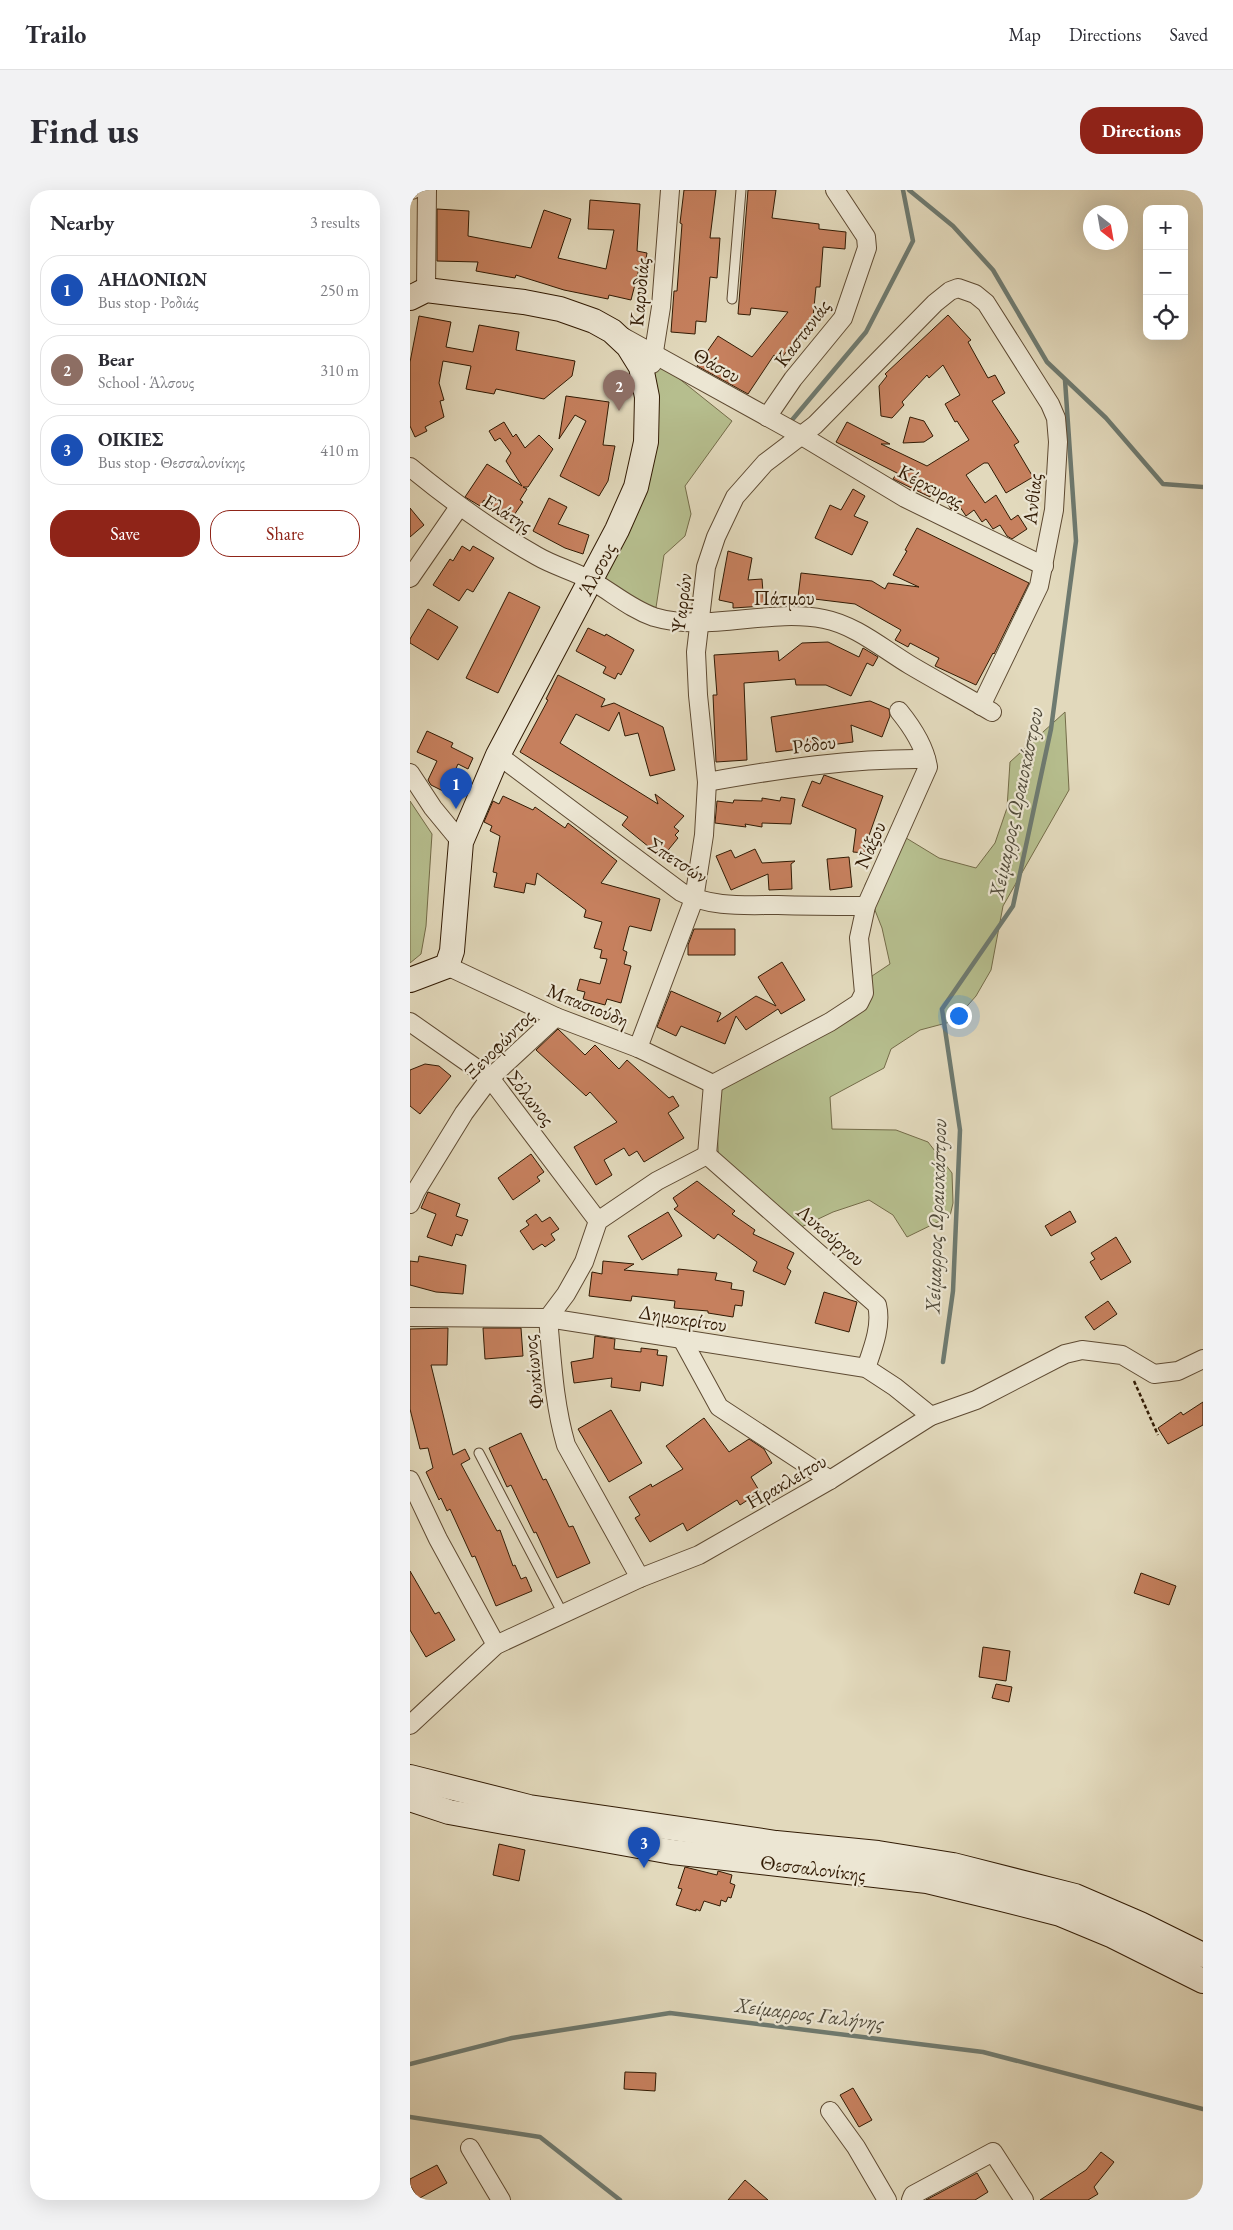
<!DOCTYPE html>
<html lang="en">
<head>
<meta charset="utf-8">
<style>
	:root { --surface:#fff; --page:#f2f2f3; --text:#2b2b33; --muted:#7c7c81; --line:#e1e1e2; --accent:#8f2418 }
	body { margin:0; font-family:"EB Garamond",serif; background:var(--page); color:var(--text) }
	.controls { position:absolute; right:15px; top:15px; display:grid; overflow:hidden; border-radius:10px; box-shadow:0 5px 20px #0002 }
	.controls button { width:45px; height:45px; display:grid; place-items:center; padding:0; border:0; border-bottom:1px solid var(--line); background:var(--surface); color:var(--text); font:25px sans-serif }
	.compass { position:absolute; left:673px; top:15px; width:45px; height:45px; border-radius:50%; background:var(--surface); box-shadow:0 5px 20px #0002; rotate:149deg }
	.you { position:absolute; left:548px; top:825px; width:18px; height:18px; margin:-12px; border:4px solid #fff; border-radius:50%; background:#1a73e8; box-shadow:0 0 0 8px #1a73e833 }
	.badge { display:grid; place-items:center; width:32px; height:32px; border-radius:50%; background:var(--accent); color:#fff; font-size:16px; font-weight:700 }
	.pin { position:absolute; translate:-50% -41px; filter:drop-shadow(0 1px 2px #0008) }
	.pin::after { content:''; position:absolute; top:26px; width:18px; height:15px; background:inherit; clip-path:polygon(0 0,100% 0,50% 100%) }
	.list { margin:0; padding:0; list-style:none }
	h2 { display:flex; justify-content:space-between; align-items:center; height:65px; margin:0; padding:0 20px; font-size:21px }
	h2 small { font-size:16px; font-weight:400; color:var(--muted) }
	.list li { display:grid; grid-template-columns:32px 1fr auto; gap:15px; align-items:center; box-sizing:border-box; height:70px; margin:0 10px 10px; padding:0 10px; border:1px solid var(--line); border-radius:20px }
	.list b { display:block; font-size:19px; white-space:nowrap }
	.list p { margin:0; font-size:16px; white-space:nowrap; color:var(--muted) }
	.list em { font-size:16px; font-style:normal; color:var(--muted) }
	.actions { display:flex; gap:10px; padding:15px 20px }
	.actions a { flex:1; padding:11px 0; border:1px solid var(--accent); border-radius:20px; text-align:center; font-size:18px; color:var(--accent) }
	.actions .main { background:var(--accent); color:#fff }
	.icon { flex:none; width:28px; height:28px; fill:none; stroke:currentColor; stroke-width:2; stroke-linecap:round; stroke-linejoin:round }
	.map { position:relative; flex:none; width:793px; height:2010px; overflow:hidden; border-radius:20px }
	header { display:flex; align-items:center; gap:30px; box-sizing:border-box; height:70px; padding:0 25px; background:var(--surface); border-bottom:1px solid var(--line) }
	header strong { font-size:24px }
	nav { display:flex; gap:28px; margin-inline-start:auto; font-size:18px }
	.intro { display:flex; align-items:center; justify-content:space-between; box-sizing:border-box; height:120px; padding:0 30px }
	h1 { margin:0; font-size:35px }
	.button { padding:12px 22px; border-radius:20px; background:var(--accent); color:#fff; font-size:18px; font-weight:700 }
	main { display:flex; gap:30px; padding:0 30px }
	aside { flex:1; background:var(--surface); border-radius:20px; box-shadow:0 5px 20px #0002 }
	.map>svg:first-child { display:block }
	.green { fill:#b6be8e; stroke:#746c49 }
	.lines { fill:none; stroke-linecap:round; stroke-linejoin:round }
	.stream { stroke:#6e7a70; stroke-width:4.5 }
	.building { fill:#c6805e; stroke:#321b04 }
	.lane-casing { stroke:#5e4a32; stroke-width:11 }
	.street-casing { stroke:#5e4a32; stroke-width:20 }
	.secondary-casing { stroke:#321b04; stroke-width:26 }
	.path { stroke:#321b04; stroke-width:2.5; stroke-dasharray:4 2.5; stroke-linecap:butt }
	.lane { stroke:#ece6d3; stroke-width:9 }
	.street { stroke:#ece6d3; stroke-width:18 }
	.secondary { stroke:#ece6d3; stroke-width:24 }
	.labels { text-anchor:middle; stroke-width:4.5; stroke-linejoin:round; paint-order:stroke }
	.street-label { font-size:20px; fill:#321b04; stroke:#ece6d3 }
	.water-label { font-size:21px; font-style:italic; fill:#504a3a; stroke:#ece6d3 }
</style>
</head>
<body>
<header>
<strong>Trailo</strong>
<nav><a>Map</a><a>Directions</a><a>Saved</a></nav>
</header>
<div class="intro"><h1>Find us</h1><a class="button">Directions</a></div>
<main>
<aside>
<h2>Nearby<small>3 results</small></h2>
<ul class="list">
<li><span class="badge" style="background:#1a4fb4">1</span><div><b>ΑΗΔΟΝΙΩΝ</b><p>Bus stop · Ροδιάς</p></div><em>250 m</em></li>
<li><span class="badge" style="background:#8d6e63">2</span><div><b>Bear</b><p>School · Άλσους</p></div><em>310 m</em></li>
<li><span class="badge" style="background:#1a4fb4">3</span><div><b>ΟΙΚΙΕΣ</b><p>Bus stop · Θεσσαλονίκης</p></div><em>410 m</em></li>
</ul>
<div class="actions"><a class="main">Save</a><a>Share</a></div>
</aside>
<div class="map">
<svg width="793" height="2010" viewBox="0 0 793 2010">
	<rect width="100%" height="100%" fill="#e2d9bc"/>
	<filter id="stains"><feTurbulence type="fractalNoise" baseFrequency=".004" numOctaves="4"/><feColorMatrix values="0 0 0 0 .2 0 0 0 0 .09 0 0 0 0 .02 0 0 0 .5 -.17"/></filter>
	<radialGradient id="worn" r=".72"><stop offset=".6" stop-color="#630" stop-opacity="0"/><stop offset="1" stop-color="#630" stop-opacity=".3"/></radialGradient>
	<g class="green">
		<polygon points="242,167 322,231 275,296 281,324 275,346 254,365 245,424 187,390 205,350"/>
		<polygon points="655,522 659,600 593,716 581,780 566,806 544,831 510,840 481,859 474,878 420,907 422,939 486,940 518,952 542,983 543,1013 540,1026 497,1047 483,1025 459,1010 423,1022 387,1039 309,981 305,890 459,807 462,786 480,774 472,738 455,695 483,640 529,668 566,678 585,653 597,618 600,572"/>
		<polygon points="0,611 22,644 16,736 11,764 0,773"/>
	</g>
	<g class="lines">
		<g class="stream">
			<polyline points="499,0 543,36 583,80 637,172 696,228 753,294 793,297"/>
			<polyline points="382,230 456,142 503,51 493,0"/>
			<polyline points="533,1172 543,1101 550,940 532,819 603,716 641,539 666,351 655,190"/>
			<polyline points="0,1874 102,1848 260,1823 573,1862 793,1919"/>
			<polyline points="0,1927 130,1947 210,2010"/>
		</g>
	</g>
	<g class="building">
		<polygon points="274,0 306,0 300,48 310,48 307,88 300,87 296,132 286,131 285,144 261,142 264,101 267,101 272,34 270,33"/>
		<polygon points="338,0 366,0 362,28 409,34 409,39 436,42 435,59 413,57 410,97 406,97 403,127 370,170 364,165 338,204 287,176 308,146 342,167 378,122 341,118 340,125 328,124"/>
		<polygon points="180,10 230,14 227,61 237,63 234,80 229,79 221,110 199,105 198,109 154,100 106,85 105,88 66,81 68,72 27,71 27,19 59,21 58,46 121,58 134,20 161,29 148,68 196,79 204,40 178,39"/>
		<polygon points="538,125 561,150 558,152 578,188 585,185 595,203 582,211 609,252 604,255 623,287 596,303 578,273 574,273 556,285 575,313 586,305 601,330 608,325 617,339 602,349 597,346 590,335 583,339 576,329 572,332 564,320 556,326 548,314 541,319 525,295 520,307 483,289 487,283 426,252 437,232 480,254 471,254 517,276 559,250 547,231 545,232 535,214 550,205 533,175 519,188 517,185 492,212 494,215 482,228 471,226 469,196 477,186 475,184"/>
		<polygon points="9,126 41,132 36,157 63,162 69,135 109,142 106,160 165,171 162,186 134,209 86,199 84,204 56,199 61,176 33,171 29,193 34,210 30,211 34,227 15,237 17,241 5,247 0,236 0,172"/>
		<polygon points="156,206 199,212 193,255 205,256 198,291 189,306 150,286 176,231 165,225 149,249"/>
		<polygon points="500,227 514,231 523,246 514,252 493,253"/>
		<polygon points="94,232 103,247 106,244 115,258 129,245 143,259 118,297 113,297 117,299 110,310 113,312 102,328 74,310 70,316 55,307 77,274 112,296 96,271 101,263 90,248 85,251 79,241"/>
		<polygon points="443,299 455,306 444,326 458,332 442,365 405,348 420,315 431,320"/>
		<polygon points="139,308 157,317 148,334 179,345 173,364 155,358 123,341"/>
		<polygon points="0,318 14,335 0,347"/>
		<polygon points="507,338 619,393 584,464 583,463 566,495 525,476 529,468 500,453 498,457 485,450 491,440 445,414 388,407 391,383 462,391 475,399 478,393 509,397 483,385 497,361 495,360"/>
		<polygon points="52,356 60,361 63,356 84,368 63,402 57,399 49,411 23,395 40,369 43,371"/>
		<polygon points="318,361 342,368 338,390 352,389 354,416 323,418 323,413 309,410"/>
		<polygon points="99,402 130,417 88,503 56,488"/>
		<polygon points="18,419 48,437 28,470 0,453 0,449"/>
		<polygon points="178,438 195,446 196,444 224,460 211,485 208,483 205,489 193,483 196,477 166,461"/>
		<polygon points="418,452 449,467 453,458 468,467 463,476 457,473 441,506 416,495 386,495 385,489 334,493 337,570 306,572 303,505 307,505 304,465 368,461 369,471 392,453"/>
		<polygon points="148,485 195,509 191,517 204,513 253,537 265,580 240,586 228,543 215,546 209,522 199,541 166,524 150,553 248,614 245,604 274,626 264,637 269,641 265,645 268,648 255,664 253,663 250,666 212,635 218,627 110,562 138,510 136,509"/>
		<polygon points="460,511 479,519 480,526 472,547 441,535 443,552 366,562 361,527"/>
		<polygon points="17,541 43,553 41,557 63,568 58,579 48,574 35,602 21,595 18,590 27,571 7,562"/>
		<polygon points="414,585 473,606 456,654 455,663 443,662 446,639 392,616 402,591 410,594"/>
		<polygon points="93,606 123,620 125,617 155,638 158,633 207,671 191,693 250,709 241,741 220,736 219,737 213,760 217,762 214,774 221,776 211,813 197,809 195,815 173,809 175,802 167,800 170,789 190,794 197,769 190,768 192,760 184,758 192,732 174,727 176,720 127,683 125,695 116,693 114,703 84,697 87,683 83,682 90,646 80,641 82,636 74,632 83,611 89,614"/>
		<polygon points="371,607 385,609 381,634 352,633 352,637 335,634 336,637 305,633 307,611 323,613 324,610 352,611 352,608 370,611"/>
		<polygon points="345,659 352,673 385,671 381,674 382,699 359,700 358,684 321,700 306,666 321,660 325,668"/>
		<polygon points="439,667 442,697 420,700 417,669"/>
		<polygon points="284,739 325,739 325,765 278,765 278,755"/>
		<polygon points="372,772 395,810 371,824 368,819 336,840 326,826 315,854 271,836 266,846 247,837 261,801 311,823 307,832 346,806 366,816 348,787"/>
		<polygon points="148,839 175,865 185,855 209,879 217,870 259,908 263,906 269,916 258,923 274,948 234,972 227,961 219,966 214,958 194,970 202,985 186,995 164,957 207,932 180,902 176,906 126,860"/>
		<polygon points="15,874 29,876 41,886 10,924 0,916 0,880"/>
		<polygon points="121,964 134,982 127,987 130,991 103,1010 88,988"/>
		<polygon points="287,991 325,1021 322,1024 345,1040 343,1044 384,1063 377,1078 381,1081 375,1095 343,1081 347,1072 308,1044 304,1049 264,1019 268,1016 263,1008"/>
		<polygon points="18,1002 50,1014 46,1026 58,1030 52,1046 46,1044 42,1056 17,1047 26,1024 11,1018"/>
		<polygon points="660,1021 666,1032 641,1046 635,1036"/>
		<polygon points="258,1022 272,1046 232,1070 218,1046"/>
		<polygon points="126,1024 132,1032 140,1027 149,1039 141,1044 145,1050 135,1057 132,1054 123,1060 110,1041 119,1035 116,1031"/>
		<polygon points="706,1047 721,1072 691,1090 680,1072 685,1069 681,1063"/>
		<polygon points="9,1066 56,1075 53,1104 26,1102 0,1095 0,1071 8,1072"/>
		<polygon points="193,1071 224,1074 214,1080 268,1085 268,1079 307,1083 305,1090 322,1093 321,1099 334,1101 332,1116 325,1115 323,1127 298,1123 298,1121 264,1118 265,1111 222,1106 221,1111 179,1106 182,1082 192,1084"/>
		<polygon points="414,1102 447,1112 439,1142 405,1133"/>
		<polygon points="698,1111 707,1124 684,1140 675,1127"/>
		<polygon points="38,1138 37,1175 21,1175 43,1265 55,1259 60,1269 51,1274 87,1341 90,1340 103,1376 105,1375 111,1389 116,1387 122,1401 86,1416 65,1366 62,1367 40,1319 37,1321 31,1308 29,1310 16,1282 23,1278 18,1258 10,1259 0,1219 0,1139"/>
		<polygon points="73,1138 111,1138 113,1166 75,1169"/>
		<polygon points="185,1146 205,1149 204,1159 231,1162 231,1158 248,1160 247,1165 257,1166 253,1196 231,1192 230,1201 201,1197 202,1188 164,1193 161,1172 183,1168"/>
		<polygon points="793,1212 793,1235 758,1254 748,1238 771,1222 773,1225"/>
		<polygon points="201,1220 232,1273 199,1292 168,1239"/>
		<polygon points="294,1228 319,1262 339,1249 354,1259 362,1273 341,1287 350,1302 330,1315 327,1310 277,1341 273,1333 240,1352 225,1328 230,1325 219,1307 241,1294 242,1297 273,1279 256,1256"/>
		<polygon points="111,1243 133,1290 136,1289 159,1337 163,1336 180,1373 147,1388 126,1342 124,1343 101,1295 97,1297 79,1258"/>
		<polygon points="0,1381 25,1424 29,1422 45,1450 16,1467 0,1440"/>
		<polygon points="731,1383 766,1396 759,1415 724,1403"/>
		<polygon points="573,1457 600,1461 596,1491 569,1487"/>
		<polygon points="586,1494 602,1497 599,1512 582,1508"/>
		<polygon points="89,1654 115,1660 109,1691 83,1685"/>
		<polygon points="275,1677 307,1685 308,1681 322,1685 320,1693 325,1695 321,1708 318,1707 316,1712 311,1710 310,1716 294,1711 290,1721 286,1719 286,1721 266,1715 272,1699 268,1698"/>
		<polygon points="215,1882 246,1883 245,1901 214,1899"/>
		<polygon points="443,1898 462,1930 449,1937 430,1905"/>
		<polygon points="691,1962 704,1972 684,1997 688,2004 678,2010 630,2010 676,1980"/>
		<polygon points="27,1975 37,1993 8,2009 0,1995 0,1989"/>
		<polygon points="567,1983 578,2002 565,2010 516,2010"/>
		<polygon points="335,1990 358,2010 318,2010"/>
	</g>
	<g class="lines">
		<g class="lane-casing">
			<g id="lane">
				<polyline points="322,109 331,0"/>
				<polyline points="69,1263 153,1424"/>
			</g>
		</g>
		<g class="street-casing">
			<g id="street">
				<polyline points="0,0 2,0"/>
				<polyline points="16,100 17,0"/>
				<polyline points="213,147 392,246 495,308 634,376"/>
				<polyline points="242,174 251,117 260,0"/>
				<polyline points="357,227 383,189 433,128 457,58 456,47 425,0"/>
				<path d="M0,277C40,310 81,340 127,366C144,376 164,381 182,391C203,403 221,419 244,427C297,443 359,418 414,429C445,435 472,458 500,475C527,491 555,506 582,522"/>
				<polyline points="0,388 49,317"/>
				<path d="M88,565L271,702C301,718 335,715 368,715C398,716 427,716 456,716"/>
				<polyline points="0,583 23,618 51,652"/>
				<path d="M297,592C370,579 442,568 516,569"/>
				<polyline points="37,776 146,827 228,858 303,894"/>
				<polyline points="0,832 80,888 188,1031"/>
				<polyline points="228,858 284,709 294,645 297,592 288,505 286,462 296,377 306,347 325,307 355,273 405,235 525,113 540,101 548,98 565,104 576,113 640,214 646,228 648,252 644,320 629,396 571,516"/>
				<path d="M303,894L420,832L449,813L454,803L449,748L456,716L518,577C515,557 502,537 489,521"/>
				<path d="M297,965L467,1115C472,1135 463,1158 456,1178"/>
				<polyline points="297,965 303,894"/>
				<polyline points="0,1014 6,1001 54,923 80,888 146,827"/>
				<polyline points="0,1127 138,1128 456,1178 485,1197 521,1226"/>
				<polyline points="273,1151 309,1217 420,1290"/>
				<polyline points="0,1290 28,1349 86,1455"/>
				<path d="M230,1388L156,1255C144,1214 142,1171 138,1128L156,1104L174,1072L188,1031L247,991L297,965"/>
				<polyline points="0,1535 86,1455 230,1388 289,1365 420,1290 521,1226 566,1210 655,1164 672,1160 712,1165 744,1184 768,1181 793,1169"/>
				<polyline points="420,1921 446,1957 477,2010"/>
				<polyline points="60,1958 91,2010"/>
				<polyline points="501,2010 503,2005 583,1962 614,2010"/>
			</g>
		</g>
		<g class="secondary-casing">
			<g id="secondary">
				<polyline points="0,108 16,100 114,112 150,119 184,131 202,141 218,156 231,177 237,207 236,252 226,297 207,340 88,565 51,652 42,761 37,776 0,790"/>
				<polyline points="0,1587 119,1617 366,1653 468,1663 543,1675 665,1706 730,1734 793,1765"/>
				<polyline points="0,1609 39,1622 262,1662 517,1691 592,1709 650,1724 703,1746 793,1791"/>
			</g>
		</g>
		<polyline class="path" points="724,1191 748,1245"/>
		<use href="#lane" class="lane"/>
		<use href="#street" class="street"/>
		<use href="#secondary" class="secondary"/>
	</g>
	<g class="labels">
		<g class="street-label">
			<text transform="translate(229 102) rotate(-85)" y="7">Καρυδιάς</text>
			<text transform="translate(392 143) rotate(-53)" y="7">Καστανιάς</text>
			<text transform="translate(307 175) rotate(29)" y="7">Θάσου</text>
			<text transform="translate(521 296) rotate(28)" y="7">Κέρκυρας</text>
			<text transform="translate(622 309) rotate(-84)" y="7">Ανθίας</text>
			<text transform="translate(98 323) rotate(32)" y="7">Ελάτης</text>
			<text transform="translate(187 379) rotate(-62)" y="7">Άλσους</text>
			<text x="374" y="415">Πάτμου</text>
			<text transform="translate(271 413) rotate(-83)" y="7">Ψαρρών</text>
			<text transform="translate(404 554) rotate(-7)" y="7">Ρόδου</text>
			<text transform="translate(460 655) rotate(-66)" y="7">Νάξου</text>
			<text transform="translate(268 670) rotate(33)" y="7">Σπετσών</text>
			<text transform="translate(178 815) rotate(22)" y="7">Μπασιούδη</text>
			<text transform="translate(89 854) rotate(-45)" y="7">Ξενοφώντος</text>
			<text transform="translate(121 908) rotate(52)" y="7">Σόλωνος</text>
			<text transform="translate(421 1045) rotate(41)" y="7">Λυκούργου</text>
			<text transform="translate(273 1128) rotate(9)" y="7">Δημοκρίτου</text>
			<text transform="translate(123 1182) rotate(-96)" y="7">Φωκίωνος</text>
			<text transform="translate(376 1291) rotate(-30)" y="7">Ηρακλείτου</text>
			<text transform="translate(403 1678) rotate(7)" y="7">Θεσσαλονίκης</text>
		</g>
		<g class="water-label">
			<text transform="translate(606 613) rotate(-78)" y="7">Χείμαρρος Ωραιοκάστρου</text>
			<text transform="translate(526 1026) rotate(-88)" y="7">Χείμαρρος Ωραιοκάστρου</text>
			<text transform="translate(400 1824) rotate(7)" y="7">Χείμαρρος Γαλήνης</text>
		</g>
	</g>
	<rect width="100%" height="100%" filter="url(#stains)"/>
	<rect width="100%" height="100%" fill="url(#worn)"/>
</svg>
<div class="controls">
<button>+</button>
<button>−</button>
<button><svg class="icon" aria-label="locate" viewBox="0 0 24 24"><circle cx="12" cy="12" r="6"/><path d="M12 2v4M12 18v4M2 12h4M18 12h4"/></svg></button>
</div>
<svg class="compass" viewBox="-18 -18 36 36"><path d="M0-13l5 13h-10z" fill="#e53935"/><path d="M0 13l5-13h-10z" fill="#7c7c81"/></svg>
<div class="you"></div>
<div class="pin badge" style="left:46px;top:619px;background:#1a4fb4">1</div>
<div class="pin badge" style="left:209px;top:221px;background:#8d6e63">2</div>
<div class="pin badge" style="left:234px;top:1678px;background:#1a4fb4">3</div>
</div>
</main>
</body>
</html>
